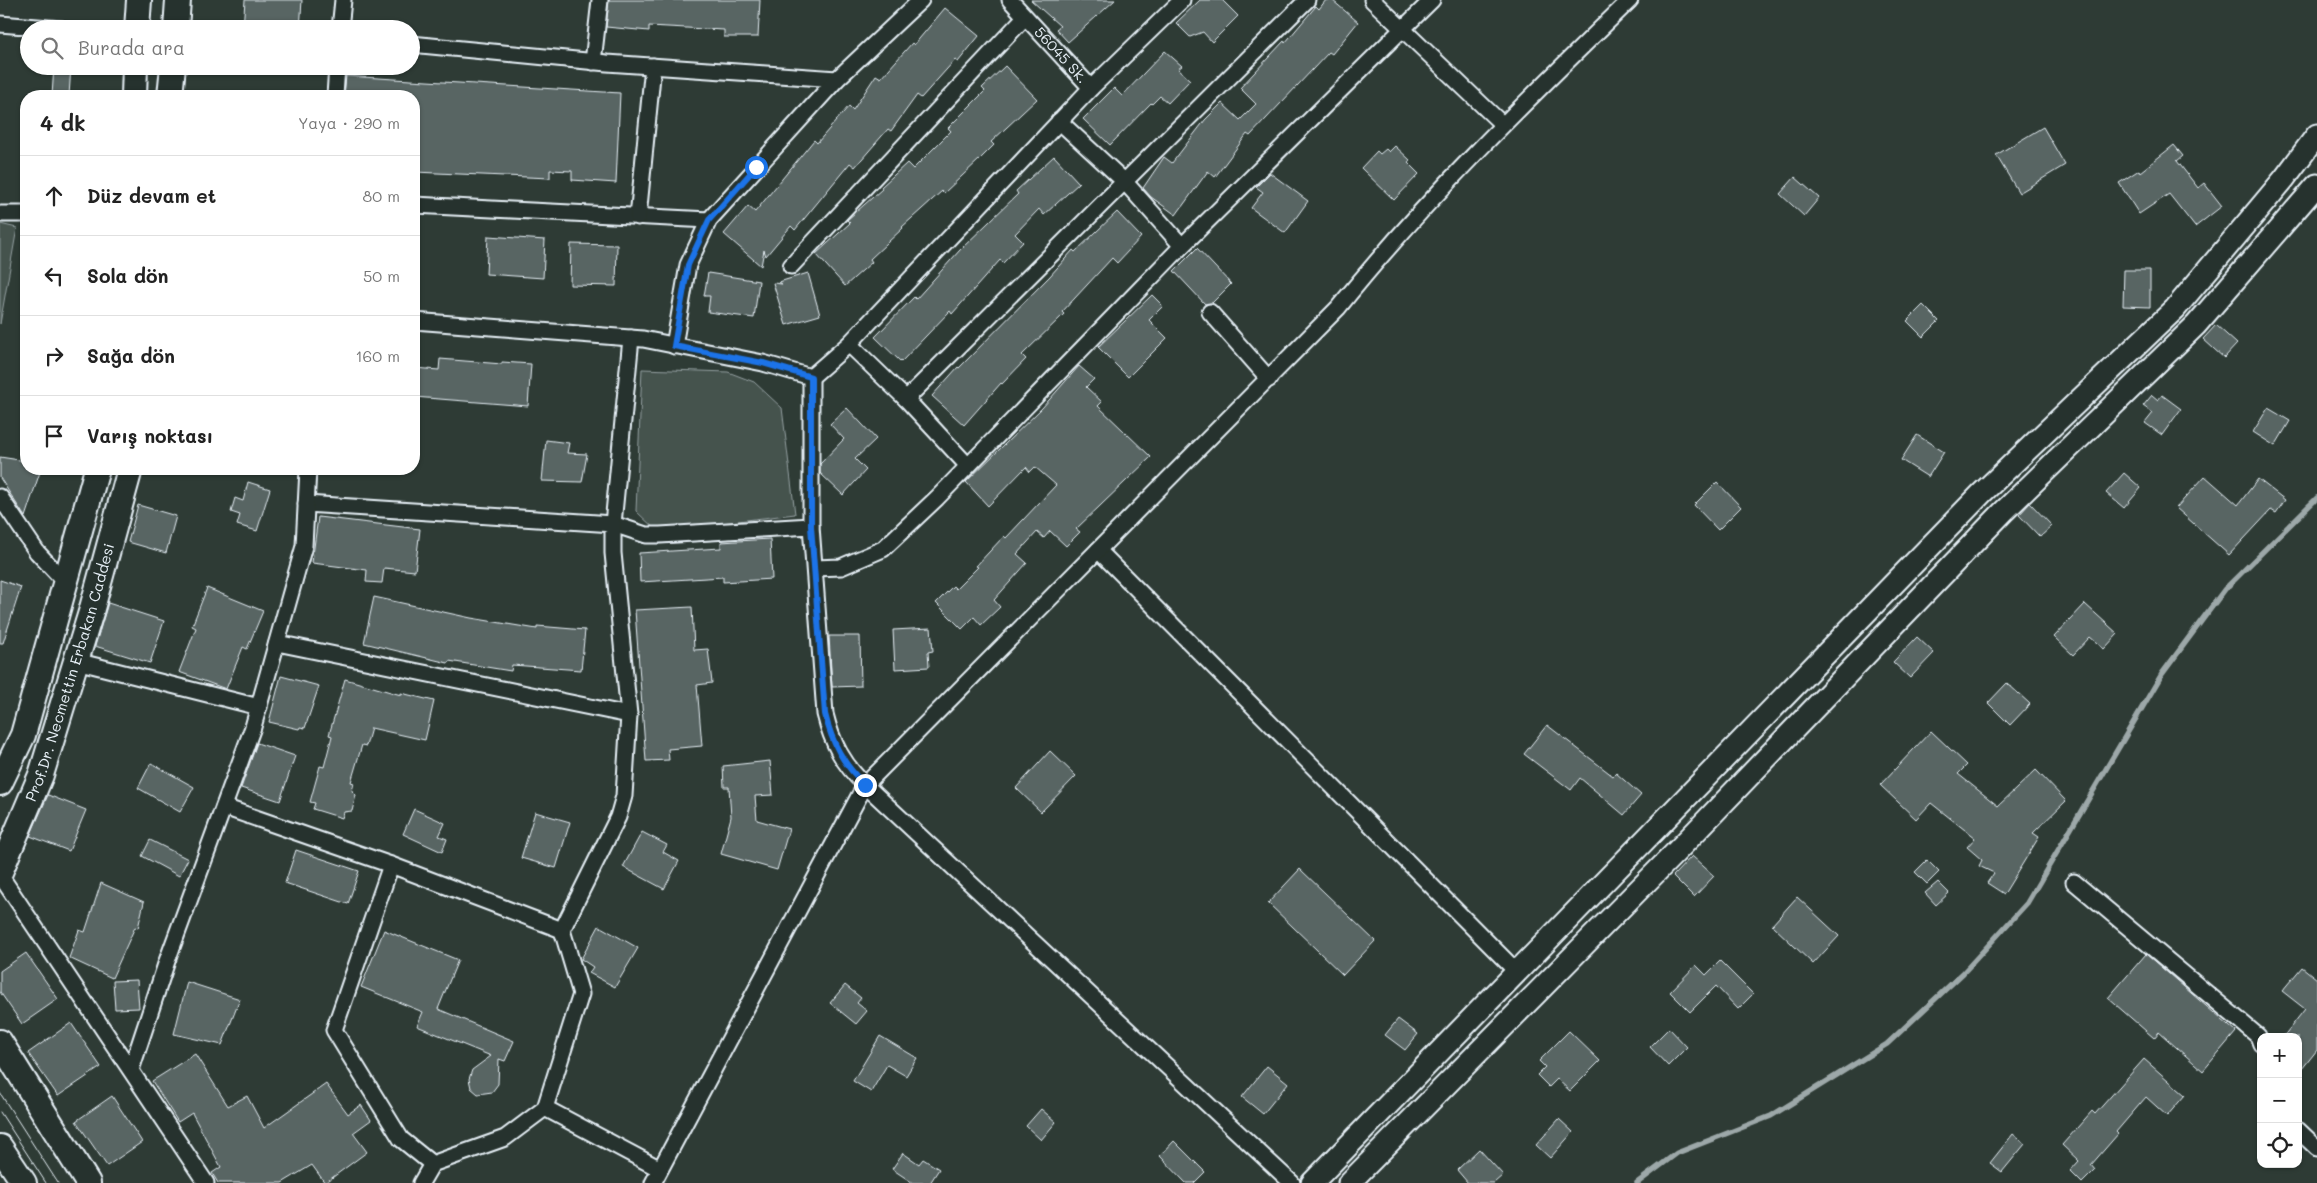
<!DOCTYPE html>
<html lang="tr">
<head>
<meta charset="utf-8">
<style>
	:root { --surface:#fff; --page:#f6f6f6; --text:#222; --muted:#767676; --line:#e0e0e0 }
	body { margin:0; font-family:Mali,sans-serif; background:var(--page); color:var(--text) }
	.controls { position:absolute; right:15px; bottom:15px; display:grid; overflow:hidden; border-radius:10px; box-shadow:0 1px 4px #0004 }
	.controls button { width:45px; height:45px; display:grid; place-items:center; padding:0; border:0; border-bottom:1px solid var(--line); background:var(--surface); color:var(--text); font:25px sans-serif }
	.stop { position:absolute; width:15px; height:15px; margin:-11px; border:4px solid #1a73e8; border-radius:50%; background:#fff }
	.stop.end { background:#1a73e8; border-color:#fff; box-shadow:0 1px 5px #0008 }
	.list { margin:0; padding:0; list-style:none }
	h2 { display:flex; justify-content:space-between; align-items:center; height:65px; margin:0; padding:0 20px; font-size:21px }
	h2 small { font-size:16px; font-weight:400; color:var(--muted) }
	.list li { display:grid; grid-template-columns:32px 1fr auto; gap:15px; align-items:center; box-sizing:border-box; height:80px; padding:0 20px; border-top:1px solid var(--line) }
	.list b { display:block; font-size:19px; white-space:nowrap }
	.list em { font-size:16px; font-style:normal; color:var(--muted) }
	.icon { flex:none; width:28px; height:28px; fill:none; stroke:currentColor; stroke-width:2; stroke-linecap:round; stroke-linejoin:round }
	.map { position:relative; flex:none; width:2317px; height:1183px; overflow:hidden }
	.search { position:absolute; background:var(--surface); box-shadow:0 1px 4px #0004; left:20px; top:20px; width:400px; height:55px; display:flex; align-items:center; gap:12px; box-sizing:border-box; padding:0 18px; border-radius:28px; color:var(--muted); font-size:19px }
	.panel { position:absolute; background:var(--surface); box-shadow:0 1px 4px #0004; left:20px; top:90px; width:400px; height:385px; border-radius:20px }
	.map>svg:first-child { display:block }
	.green { fill:#45524e; stroke:#96a2a3 }
	.lines { fill:none; stroke-linecap:round; stroke-linejoin:round }
	.stream { stroke:#9da8a9; stroke-width:5.5 }
	.building { fill:#596563; stroke:#e8f1f8 }
	.street-casing { stroke:#e8f1f8; stroke-width:19 }
	.secondary-casing { stroke:#e8f1f8; stroke-width:25 }
	.primary-casing { stroke:#e8f1f8; stroke-width:28 }
	.street { stroke:#26332d; stroke-width:15 }
	.secondary { stroke:#26332d; stroke-width:21 }
	.primary { stroke:#26332d; stroke-width:24 }
	.tram { stroke:#e8f1f8; stroke-width:1 }
	.route { stroke:#1a73e8; stroke-width:6 }
	.labels { text-anchor:middle; stroke-width:4.5; stroke-linejoin:round; paint-order:stroke }
	.street-label { font-size:15px; fill:#e8f1f8; stroke:#26332d }
</style>
</head>
<body>
<div class="map">
<svg width="2317" height="1183" viewBox="0 0 2317 1183">
	<rect width="100%" height="100%" fill="#2e3b35"/>
	<filter id="ink" filterUnits="userSpaceOnUse"><feTurbulence type="fractalNoise" baseFrequency=".02" numOctaves="2"/><feDisplacementMap in="SourceGraphic" scale="10" xChannelSelector="R" yChannelSelector="G"/><feConvolveMatrix kernelMatrix="1 2 1 2 8 2 1 2 1" color-interpolation-filters="sRGB"/></filter>
	<g filter="url(#ink)">
		<g class="green">
			<polygon points="0,224 17,228 0,324"/>
			<polygon points="642,369 728,372 754,382 782,408 795,514 657,531 636,511"/>
		</g>
		<g class="lines">
			<polyline class="stream" points="1637,1183 1677,1153 1771,1116 1887,1044 1963,973 2027,903 2162,674 2225,589 2317,498"/>
		</g>
		<g class="building">
			<polygon points="245,0 302,0 300,29 243,29"/>
			<polygon points="609,0 760,0 758,37 724,37 724,30 649,26 649,31 606,27"/>
			<polygon points="1031,0 1115,0 1068,42 1056,29 1060,26"/>
			<polygon points="1200,0 1222,0 1238,16 1212,42 1203,32 1190,37 1176,23"/>
			<polygon points="1326,0 1332,0 1358,22 1332,54 1329,52 1250,136 1247,134 1215,177 1208,171 1176,215 1151,197 1143,188 1164,157 1172,163 1205,120 1222,103 1240,120 1256,104 1240,88 1284,41 1285,43 1316,6 1319,9"/>
			<polygon points="945,8 979,36 958,62 955,60 921,98 917,95 891,131 888,129 855,167 850,163 795,230 791,226 766,256 764,250 761,266 724,234 748,206 755,212 814,140 817,143 849,106 853,110 876,75 881,78 912,43 914,45"/>
			<polygon points="1165,51 1182,66 1178,69 1190,80 1168,103 1160,96 1152,104 1151,103 1110,145 1083,119 1114,88 1122,96"/>
			<polygon points="54,66 71,66 69,96 52,96"/>
			<polygon points="1005,66 1037,99 991,142 994,145 980,159 944,193 942,191 902,227 903,228 870,259 872,262 845,286 816,254 850,223 847,220 882,189 881,187 907,163 913,169 951,131 948,128 985,91 982,88"/>
			<polygon points="346,76 620,93 616,183 572,180 572,171 550,170 550,178 414,172 414,96 344,96"/>
			<polygon points="2043,127 2065,165 2019,193 1996,155"/>
			<polygon points="2174,145 2183,156 2177,161 2198,188 2204,183 2222,206 2195,227 2169,194 2139,214 2119,183 2139,170 2140,172"/>
			<polygon points="1395,146 1410,160 1408,163 1419,174 1394,200 1361,168 1377,151 1380,154 1386,149 1389,152"/>
			<polygon points="1054,156 1079,183 1044,215 1039,209 1015,234 1023,242 1003,263 1000,260 952,314 950,311 901,362 875,337 914,297 916,299 960,250 1018,194 1016,191"/>
			<polygon points="1270,173 1308,201 1285,233 1251,208 1263,192 1256,187"/>
			<polygon points="1795,177 1819,198 1804,216 1780,194"/>
			<polygon points="1117,212 1141,237 1117,263 1112,258 1062,312 1064,314 1022,355 1026,359 1002,384 1001,383 964,425 932,396 958,367 959,368 1050,276 1073,250 1075,252"/>
			<polygon points="488,236 545,240 543,278 486,274"/>
			<polygon points="571,244 617,245 616,286 570,285"/>
			<polygon points="1197,248 1231,284 1212,303 1205,304 1174,271"/>
			<polygon points="2124,270 2150,270 2150,307 2123,306"/>
			<polygon points="708,273 759,281 754,318 708,312 710,296 704,296"/>
			<polygon points="808,273 820,315 786,325 773,283 782,284 779,282"/>
			<polygon points="1152,295 1163,306 1149,320 1167,338 1128,377 1098,347"/>
			<polygon points="1923,305 1939,321 1923,337 1907,321"/>
			<polygon points="2216,325 2237,344 2224,358 2203,339"/>
			<polygon points="440,359 502,364 502,362 531,364 528,406 414,397 414,368 439,370"/>
			<polygon points="1079,366 1094,379 1086,387 1102,402 1098,406 1151,457 1076,529 1080,532 1066,546 1050,531 1044,538 1037,532 1017,554 1027,563 994,600 1000,607 981,625 974,617 962,629 936,603 953,586 956,589 978,567 976,566 1004,536 1006,538 1056,485 1035,467 1030,472 1026,467 988,506 966,482 1042,408"/>
			<polygon points="2152,395 2158,400 2162,395 2181,409 2162,435 2145,423 2153,413 2143,406"/>
			<polygon points="847,408 876,439 855,459 866,470 843,495 820,473 820,464 844,439 830,424"/>
			<polygon points="2268,408 2290,421 2275,446 2253,432"/>
			<polygon points="1917,435 1944,452 1928,477 1901,460"/>
			<polygon points="546,440 569,443 567,453 587,454 582,482 542,481"/>
			<polygon points="0,457 26,461 26,469 41,469 25,517 0,478"/>
			<polygon points="2124,473 2141,488 2124,508 2106,493"/>
			<polygon points="2205,476 2238,505 2258,479 2285,500 2276,513 2271,510 2229,555 2176,508"/>
			<polygon points="248,482 270,489 257,531 237,525 240,515 231,512 235,498 243,501"/>
			<polygon points="1717,482 1741,507 1718,530 1694,505"/>
			<polygon points="2030,503 2052,526 2040,537 2019,515"/>
			<polygon points="138,505 176,516 166,553 128,542"/>
			<polygon points="318,517 420,529 415,571 384,568 382,583 366,582 367,570 312,563"/>
			<polygon points="770,539 772,579 723,582 723,577 640,582 639,553 721,548 721,542"/>
			<polygon points="0,580 21,587 3,643 0,643"/>
			<polygon points="207,588 263,611 247,649 243,647 226,689 179,672 196,628 192,626"/>
			<polygon points="374,597 471,618 537,629 537,626 585,630 581,670 512,665 511,671 449,661 448,663 364,643"/>
			<polygon points="108,603 164,621 150,663 95,646"/>
			<polygon points="2085,604 2118,634 2104,649 2090,637 2073,655 2054,637"/>
			<polygon points="692,607 694,650 708,649 712,683 697,685 702,746 668,749 669,760 646,761 635,610"/>
			<polygon points="931,628 933,651 928,652 929,667 895,669 893,630"/>
			<polygon points="829,636 860,636 861,686 832,687"/>
			<polygon points="1917,637 1934,653 1910,678 1893,662"/>
			<polygon points="281,676 319,686 305,728 300,727 299,729 269,722"/>
			<polygon points="345,679 401,695 401,693 434,701 425,740 371,728 366,746 362,745 351,782 354,783 352,791 356,795 352,811 344,812 342,818 313,809 315,803 310,802 320,766 324,767 332,736 329,735"/>
			<polygon points="2007,683 2030,704 2010,725 1988,703"/>
			<polygon points="1547,725 1613,776 1616,773 1641,795 1624,815 1580,778 1571,790 1524,754"/>
			<polygon points="1931,731 1967,765 1958,774 1998,806 2036,770 2066,801 2033,833 2039,837 2004,894 1987,883 1994,873 1979,866 1982,860 1967,847 1975,838 1931,803 1916,819 1880,785"/>
			<polygon points="257,743 295,756 280,801 241,788"/>
			<polygon points="1050,751 1076,776 1041,812 1016,788"/>
			<polygon points="770,761 773,795 755,796 757,820 789,829 777,870 721,854 731,817 729,787 724,787 723,766"/>
			<polygon points="151,763 194,787 180,812 138,788"/>
			<polygon points="48,795 86,810 69,851 30,836"/>
			<polygon points="414,809 445,823 439,836 447,839 442,852 403,834"/>
			<polygon points="535,812 570,822 556,868 521,858"/>
			<polygon points="642,832 667,845 663,852 679,861 664,889 623,867"/>
			<polygon points="150,840 188,859 179,876 142,856"/>
			<polygon points="296,850 359,871 348,904 285,883"/>
			<polygon points="1692,856 1714,876 1694,897 1673,876"/>
			<polygon points="1927,860 1939,872 1927,884 1915,872"/>
			<polygon points="1300,869 1375,941 1343,975 1268,903"/>
			<polygon points="1938,882 1949,893 1936,905 1925,893"/>
			<polygon points="101,883 144,902 138,928 135,927 112,978 69,958 79,930 85,932"/>
			<polygon points="1797,897 1839,936 1813,964 1772,925"/>
			<polygon points="599,926 638,948 615,987 589,973 593,967 581,959"/>
			<polygon points="384,930 458,960 438,1009 514,1041 505,1061 499,1059 498,1084 492,1092 478,1094 471,1088 469,1079 472,1070 491,1056 417,1026 423,1012 361,987"/>
			<polygon points="26,953 58,999 22,1024 0,992 0,971"/>
			<polygon points="2146,954 2236,1032 2203,1071 2159,1032 2154,1038 2108,998"/>
			<polygon points="1720,961 1753,994 1738,1009 1716,986 1690,1012 1670,992 1696,965 1706,975"/>
			<polygon points="2302,967 2317,979 2317,1050 2298,1074 2298,1037 2283,1037 2305,1009 2282,991"/>
			<polygon points="137,980 139,1008 115,1009 113,981"/>
			<polygon points="187,982 240,999 222,1045 174,1034"/>
			<polygon points="845,985 861,998 857,1003 867,1011 856,1024 830,1003"/>
			<polygon points="1398,1019 1418,1034 1405,1050 1385,1035"/>
			<polygon points="71,1023 101,1067 58,1096 28,1053"/>
			<polygon points="1669,1028 1687,1047 1668,1066 1650,1047"/>
			<polygon points="1569,1031 1600,1061 1570,1091 1557,1079 1549,1087 1537,1075 1545,1067 1539,1061"/>
			<polygon points="880,1036 917,1058 906,1076 887,1065 871,1092 853,1081"/>
			<polygon points="195,1054 228,1106 247,1096 264,1128 326,1084 348,1114 361,1105 371,1120 353,1133 367,1152 325,1183 312,1165 282,1183 218,1183 212,1173 221,1167 192,1113 178,1122 152,1081"/>
			<polygon points="2144,1059 2185,1095 2167,1116 2146,1097 2116,1132 2118,1134 2091,1165 2095,1170 2082,1183 2070,1171 2079,1161 2062,1145 2092,1111 2095,1114"/>
			<polygon points="1267,1066 1288,1083 1263,1114 1242,1097"/>
			<polygon points="112,1096 142,1142 107,1166 76,1121"/>
			<polygon points="1041,1109 1056,1122 1041,1140 1026,1126"/>
			<polygon points="1559,1119 1573,1132 1550,1158 1536,1145"/>
			<polygon points="2013,1134 2025,1144 2002,1172 1990,1163"/>
			<polygon points="1174,1141 1205,1172 1194,1183 1186,1183 1160,1156"/>
			<polygon points="1479,1149 1503,1175 1494,1183 1468,1183 1457,1170"/>
			<polygon points="903,1153 919,1164 923,1159 939,1169 930,1183 913,1183 892,1169"/>
		</g>
		<g class="lines">
			<g class="street-casing">
				<g id="street">
					<path id="s1" d="M1010,0L1091,88"/>
					<polyline points="1372,0 1502,124"/>
					<polyline points="0,24 62,29"/>
					<polyline points="340,29 343,0"/>
					<polyline points="411,44 607,63 837,79"/>
					<polyline points="593,62 600,0"/>
					<polyline points="335,96 337,66"/>
					<polyline points="1059,121 1124,181 1182,246"/>
					<polyline points="414,205 709,220"/>
					<polyline points="0,214 26,214"/>
					<polyline points="638,217 653,66"/>
					<polyline points="791,266 1025,17"/>
					<polyline points="1210,312 1269,379"/>
					<path d="M414,321L643,339L763,363L811,377V526L825,714C832,743 843,764 865,785L653,1183"/>
					<polyline points="631,338 613,524 646,535 660,535 811,526"/>
					<polyline points="849,344 906,399 968,466"/>
					<polyline points="674,346 688,265 709,220 837,79 921,0"/>
					<polyline points="811,377 849,344 1091,88 1182,0"/>
					<polyline points="906,399 1307,0"/>
					<polyline points="0,497 37,552 66,583"/>
					<polyline points="306,504 613,524 613,553 629,715 624,796 618,817 562,930 581,994 545,1108 505,1138 432,1164 421,1183"/>
					<polyline points="1098,550 1517,972"/>
					<polyline points="815,568 841,567 883,549 937,498 1182,246 1432,0"/>
					<polyline points="277,643 629,715"/>
					<polyline points="76,661 259,707"/>
					<polyline points="224,807 391,865 562,930"/>
					<polyline points="391,865 334,1030 401,1139 432,1164"/>
					<polyline points="0,875 206,1183"/>
					<polyline points="2074,882 2258,1036 2261,1044"/>
					<polyline points="131,1070 167,961 253,727 304,546 308,469"/>
					<polyline points="545,1108 660,1169"/>
					<polyline points="2298,1130 2317,1148"/>
					<path d="M1292,1183L865,785L1338,308C1427,197 1528,99 1630,0"/>
				</g>
			</g>
			<g class="secondary-casing">
				<g id="secondary">
					<polyline points="1312,1183 1982,493 2175,309 2284,179 2317,135"/>
					<polyline points="1349,1183 1674,854 2003,512 2196,325 2317,185"/>
				</g>
			</g>
			<g class="primary-casing">
				<g id="primary">
					<polyline points="137,29 139,0"/>
					<polyline points="176,29 178,0"/>
					<polyline points="134,96 135,66"/>
					<polyline points="170,96 173,66"/>
					<polyline points="0,783 23,735 97,469"/>
					<path id="s2" d="M0,872L41,775L91,612L130,469"/>
					<polyline points="0,1042 88,1183"/>
					<polyline points="0,1147 24,1183"/>
				</g>
			</g>
			<use href="#street" class="street"/>
			<use href="#secondary" class="secondary"/>
			<use href="#primary" class="primary"/>
			<g class="tram">
				<polyline points="0,1093 58,1183"/>
				<polyline points="0,1112 46,1183"/>
			</g>
		</g>
	</g>
	<g class="lines" filter="url(#ink)">
		<path class="route" d="M756,167L709,220L688,265L674,346L763,363L811,377V526L825,714C832,743 843,764 865,785"/>
	</g>
	<g class="labels">
		<g class="street-label">
			<text dy="5" stroke="none"><textPath href="#s1" startOffset="75">56045 Sk.</textPath></text>
			<text dy="5" stroke="none"><textPath href="#s2" startOffset="212">Prof.Dr. Necmettin Erbakan Caddesi</textPath></text>
		</g>
	</g>
</svg>
<div class="controls">
<button>+</button>
<button>−</button>
<button><svg class="icon" aria-label="locate" viewBox="0 0 24 24"><circle cx="12" cy="12" r="6"/><path d="M12 2v4M12 18v4M2 12h4M18 12h4"/></svg></button>
</div>
<div class="stop" style="left:756px;top:167px"></div>
<div class="stop end" style="left:865px;top:785px"></div>
<div class="search"><svg class="icon" aria-label="search" viewBox="0 0 24 24"><circle cx="10" cy="10" r="6"/><path d="M15 15l6 6"/></svg>Burada ara</div>
<section class="panel">
<h2>4 dk<small>Yaya · 290 m</small></h2>
<ul class="list">
<li><svg class="icon" aria-label="ahead" viewBox="0 0 24 24"><path d="M12 20V5M6 11l6-6 6 6"/></svg><div><b>Düz devam et</b></div><em>80 m</em></li>
<li><svg class="icon" aria-label="left" viewBox="0 0 24 24"><path d="M17 20v-9H6M10 6l-5 5 5 5"/></svg><div><b>Sola dön</b></div><em>50 m</em></li>
<li><svg class="icon" aria-label="right" viewBox="0 0 24 24"><path d="M7 20v-9h11M14 6l5 5-5 5"/></svg><div><b>Sağa dön</b></div><em>160 m</em></li>
<li><svg class="icon" aria-label="arrive" viewBox="0 0 24 24"><path d="M6 21V4h12l-3 4 3 4H6"/></svg><div><b>Varış noktası</b></div></li>
</ul>
</section>
</div>
</body>
</html>
